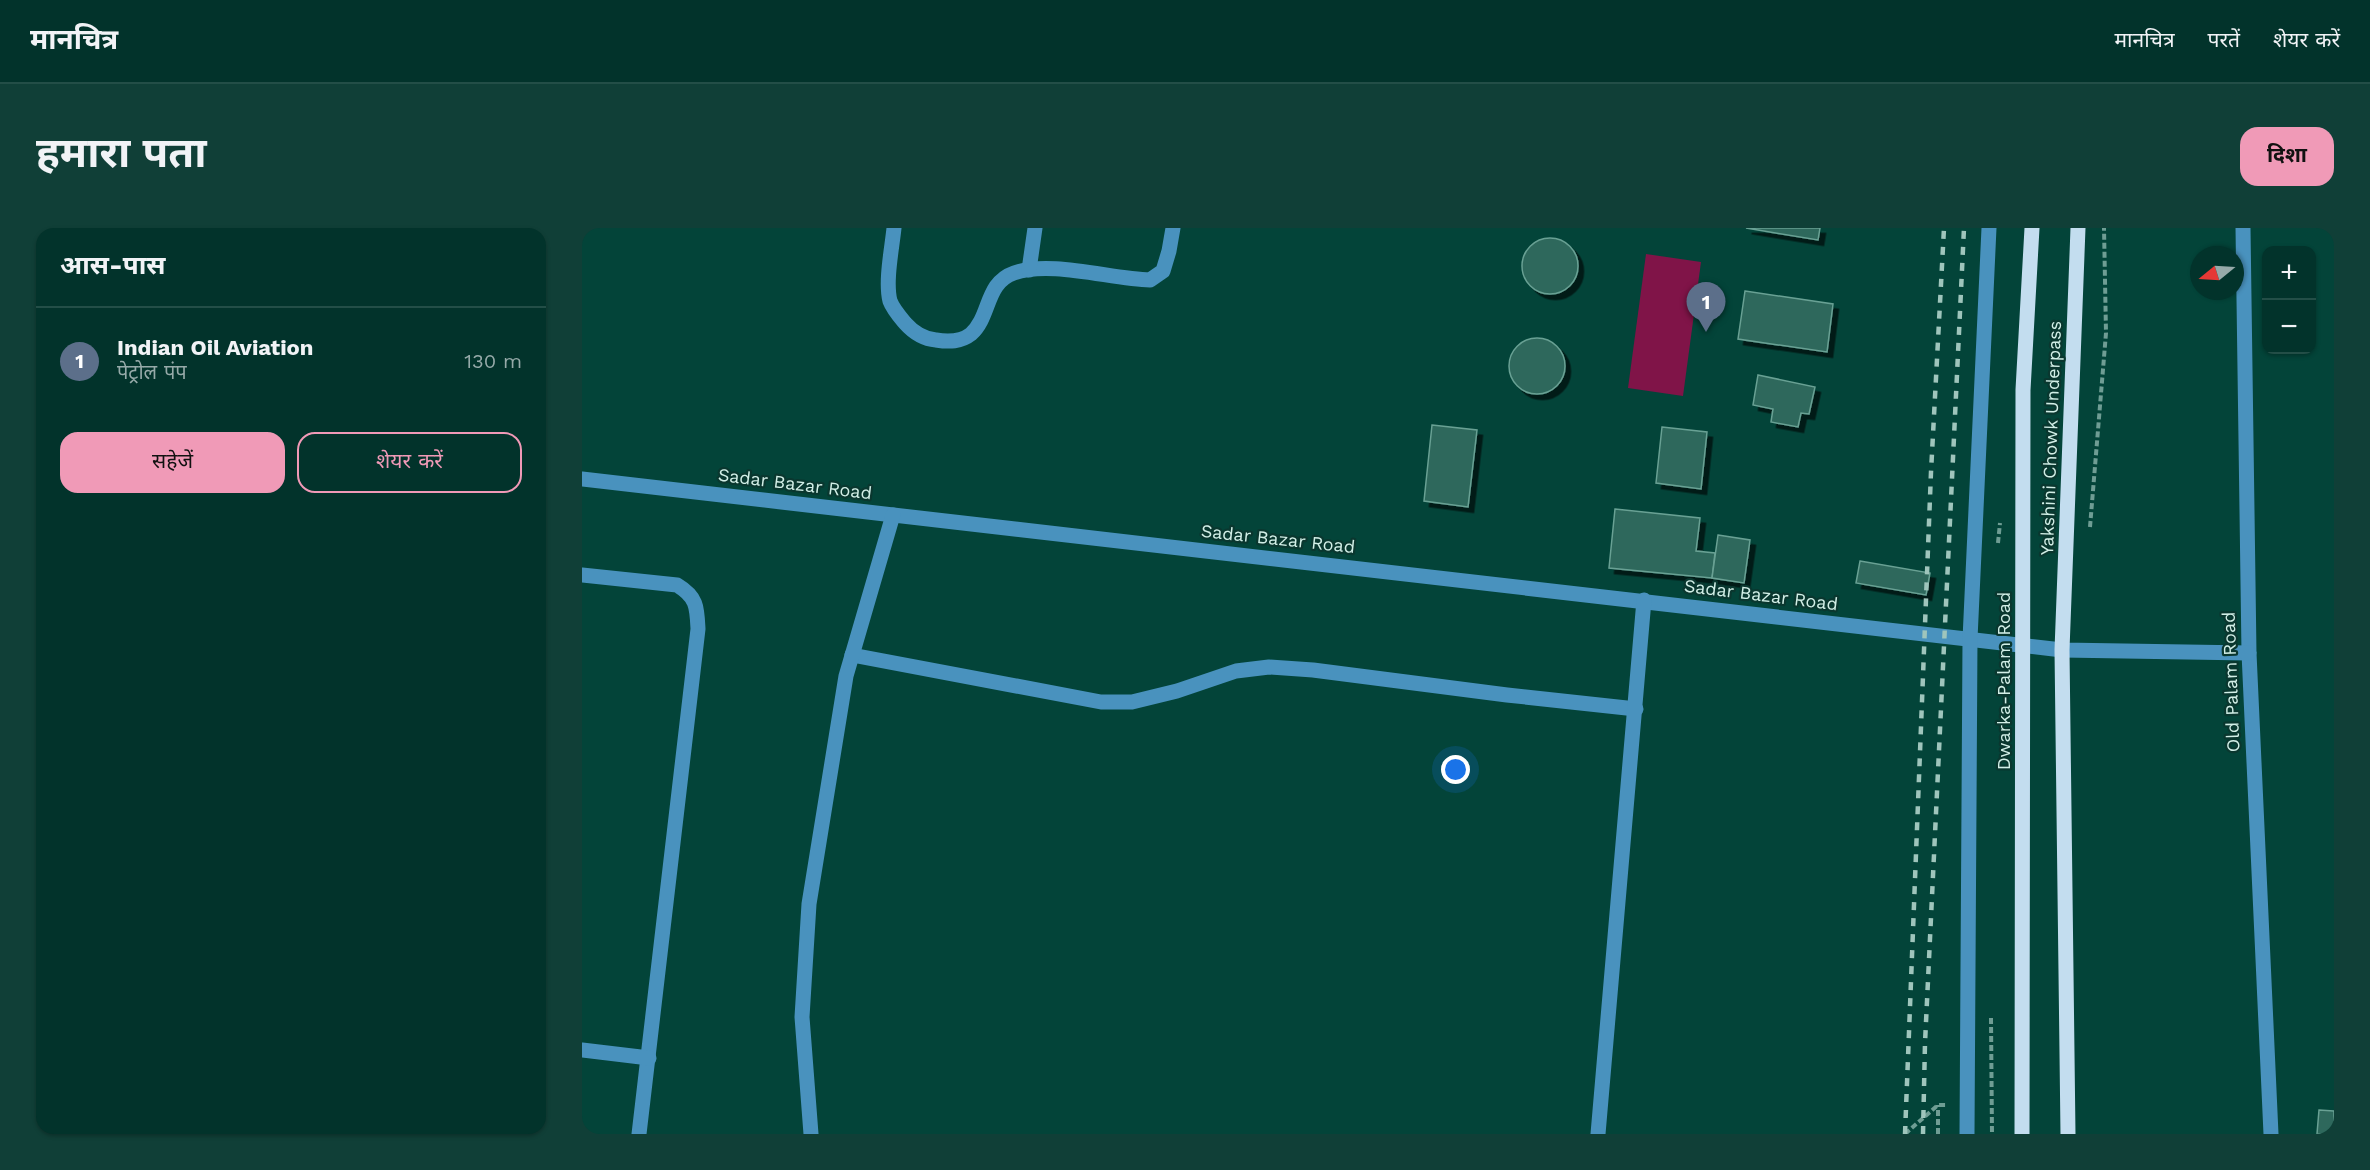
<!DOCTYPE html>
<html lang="hi">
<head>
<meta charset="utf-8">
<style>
	:root { --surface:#02332b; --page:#103f37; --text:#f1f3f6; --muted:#96aaa9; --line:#234e47; --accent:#f09ab7 }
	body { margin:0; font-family:"Work Sans","Noto Sans Devanagari",sans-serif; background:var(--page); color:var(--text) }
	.controls { position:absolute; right:18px; top:18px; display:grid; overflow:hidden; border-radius:12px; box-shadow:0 2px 4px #0004 }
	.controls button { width:54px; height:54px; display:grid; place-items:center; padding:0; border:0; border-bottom:2px solid var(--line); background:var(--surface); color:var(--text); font:30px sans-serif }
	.compass { position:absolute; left:1608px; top:18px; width:54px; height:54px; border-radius:50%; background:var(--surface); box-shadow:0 2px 4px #0004; rotate:252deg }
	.you { position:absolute; left:874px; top:542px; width:21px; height:21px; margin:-15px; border:4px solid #fff; border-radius:50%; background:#1a73e8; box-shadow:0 0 0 9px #1a73e833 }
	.badge { display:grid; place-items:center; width:39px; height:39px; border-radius:50%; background:var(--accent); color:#fff; font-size:20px; font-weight:700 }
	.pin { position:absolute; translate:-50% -50px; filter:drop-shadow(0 2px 3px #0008) }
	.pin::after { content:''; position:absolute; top:32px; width:21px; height:18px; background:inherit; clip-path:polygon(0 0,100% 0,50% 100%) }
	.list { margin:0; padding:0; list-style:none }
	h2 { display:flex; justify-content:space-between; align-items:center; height:78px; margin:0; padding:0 24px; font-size:26px }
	h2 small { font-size:20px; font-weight:400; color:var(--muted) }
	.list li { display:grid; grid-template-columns:39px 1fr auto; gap:18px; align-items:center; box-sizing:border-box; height:108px; padding:0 24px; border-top:2px solid var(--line) }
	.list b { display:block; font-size:22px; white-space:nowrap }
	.list p { margin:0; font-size:20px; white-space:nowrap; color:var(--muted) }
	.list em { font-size:20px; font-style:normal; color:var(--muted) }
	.actions { display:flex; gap:12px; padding:18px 24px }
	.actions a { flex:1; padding:14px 0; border:2px solid var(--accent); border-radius:18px; text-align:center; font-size:21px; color:var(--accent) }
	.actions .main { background:var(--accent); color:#111 }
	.map { position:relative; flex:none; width:1752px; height:906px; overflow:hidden; border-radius:18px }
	header { display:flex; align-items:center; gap:36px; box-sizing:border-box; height:84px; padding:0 30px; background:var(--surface); border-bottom:2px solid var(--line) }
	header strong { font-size:28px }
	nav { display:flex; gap:33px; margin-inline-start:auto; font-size:21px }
	.intro { display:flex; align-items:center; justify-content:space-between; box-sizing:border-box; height:144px; padding:0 36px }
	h1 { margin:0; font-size:42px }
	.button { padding:15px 27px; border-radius:18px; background:var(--accent); color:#111; font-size:21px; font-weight:700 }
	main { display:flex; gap:36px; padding:0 36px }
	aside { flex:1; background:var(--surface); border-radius:18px; box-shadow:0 2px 4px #0004 }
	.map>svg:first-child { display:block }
	.green { fill:#801448 }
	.building { fill:#2e675b; stroke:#69a194; stroke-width:1.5; filter:url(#shadow) }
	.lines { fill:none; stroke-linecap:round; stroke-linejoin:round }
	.path { stroke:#6f9d94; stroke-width:4; stroke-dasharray:6 3; stroke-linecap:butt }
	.minor { stroke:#4992be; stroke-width:15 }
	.major { stroke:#c3ddef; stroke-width:15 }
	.rail { stroke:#9fc5bc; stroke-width:4.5; stroke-dasharray:8 8; stroke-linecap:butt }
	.labels { text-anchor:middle; stroke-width:4.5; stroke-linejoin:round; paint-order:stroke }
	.street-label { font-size:18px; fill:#d2efe7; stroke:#0a372f }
</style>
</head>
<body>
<header>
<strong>मानचित्र</strong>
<nav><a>मानचित्र</a><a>परतें</a><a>शेयर करें</a></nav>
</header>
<div class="intro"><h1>हमारा पता</h1><a class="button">दिशा</a></div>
<main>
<aside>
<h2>आस-पास<small></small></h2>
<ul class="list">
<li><span class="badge" style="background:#5c6f8a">1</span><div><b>Indian Oil Aviation</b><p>पेट्रोल पंप</p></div><em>130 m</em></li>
</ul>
<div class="actions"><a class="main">सहेजें</a><a>शेयर करें</a></div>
</aside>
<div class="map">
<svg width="1752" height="906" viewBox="0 0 1752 906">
	<defs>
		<filter id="shadow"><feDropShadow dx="5.5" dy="5.5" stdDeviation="0" flood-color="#0009"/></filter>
	</defs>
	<rect width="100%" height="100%" fill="#034439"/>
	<polygon class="green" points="1064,26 1119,34 1101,168 1046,160"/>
	<g class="building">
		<polygon points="1164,0 1238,0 1236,12"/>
		<circle cx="968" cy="38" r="28"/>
		<polygon points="1163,63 1251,76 1245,124 1156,111"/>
		<circle cx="955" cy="138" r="28"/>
		<polygon points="1176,147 1233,159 1227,186 1219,185 1216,199 1189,194 1191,181 1171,177"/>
		<polygon points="850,197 895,202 886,279 842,273"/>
		<polygon points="1080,199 1125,204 1119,261 1074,255"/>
		<polygon points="1033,281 1118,290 1114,323 1133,325 1130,350 1027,340"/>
		<polygon points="1136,307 1168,312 1162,355 1130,350"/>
		<polygon points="1278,333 1348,345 1344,367 1274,355"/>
		<polygon points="1737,882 1752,883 1752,906 1735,906"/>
	</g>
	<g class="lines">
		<g class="path">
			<polyline points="1508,299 1524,105 1522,0"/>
			<polyline points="1416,315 1418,295"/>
			<polyline points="1409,790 1410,906"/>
			<polyline points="1323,906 1356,877 1366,877"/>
			<polyline points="1356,906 1356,877"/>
		</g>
		<g class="minor">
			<path d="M312,0C310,20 303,54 308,73C311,81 318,89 323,95C331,104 342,111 354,112C367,114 379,114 389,106C409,88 403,55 432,45C468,32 529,51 568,52L581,43L587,23L591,0"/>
			<polyline points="1661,0 1667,425 1689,906"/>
			<polyline points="447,42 453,0"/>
			<polyline points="0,251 1480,422 1667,425"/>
			<path d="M0,347L95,357C115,369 115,379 116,401L57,906"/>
			<polyline points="270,427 519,474 550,474 595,463 654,443 687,439 731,442 925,467 1054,481"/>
			<polyline points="0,822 67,830"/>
			<polyline points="229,906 220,789 227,676 264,448 311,287"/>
			<polyline points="1016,906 1062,372"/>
			<polyline points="1385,906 1388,411 1407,0"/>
		</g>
		<g class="major">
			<polyline points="1440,906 1441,162 1450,0"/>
			<polyline points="1486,906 1480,422 1496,0"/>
		</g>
		<g class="rail">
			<polyline points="1323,906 1349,244 1362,0"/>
			<polyline points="1341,906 1343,815 1382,0"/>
		</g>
	</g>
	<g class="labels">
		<g class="street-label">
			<text transform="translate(1469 210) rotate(-88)" y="6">Yakshini Chowk Underpass</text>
			<text transform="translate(213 256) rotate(7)" y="6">Sadar Bazar Road</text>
			<text transform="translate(696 311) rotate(6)" y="6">Sadar Bazar Road</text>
			<text transform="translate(1179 367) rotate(7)" y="6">Sadar Bazar Road</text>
			<text transform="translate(1422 453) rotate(-90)" y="6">Dwarka-Palam Road</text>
			<text transform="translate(1649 454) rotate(-92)" y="6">Old Palam Road</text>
		</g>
	</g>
</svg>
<div class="controls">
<button>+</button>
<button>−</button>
</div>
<svg class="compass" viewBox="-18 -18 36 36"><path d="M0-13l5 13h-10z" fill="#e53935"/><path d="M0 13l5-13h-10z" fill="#96aaa9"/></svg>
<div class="you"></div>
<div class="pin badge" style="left:1124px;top:104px;background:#5c6f8a">1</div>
</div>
</main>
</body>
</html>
